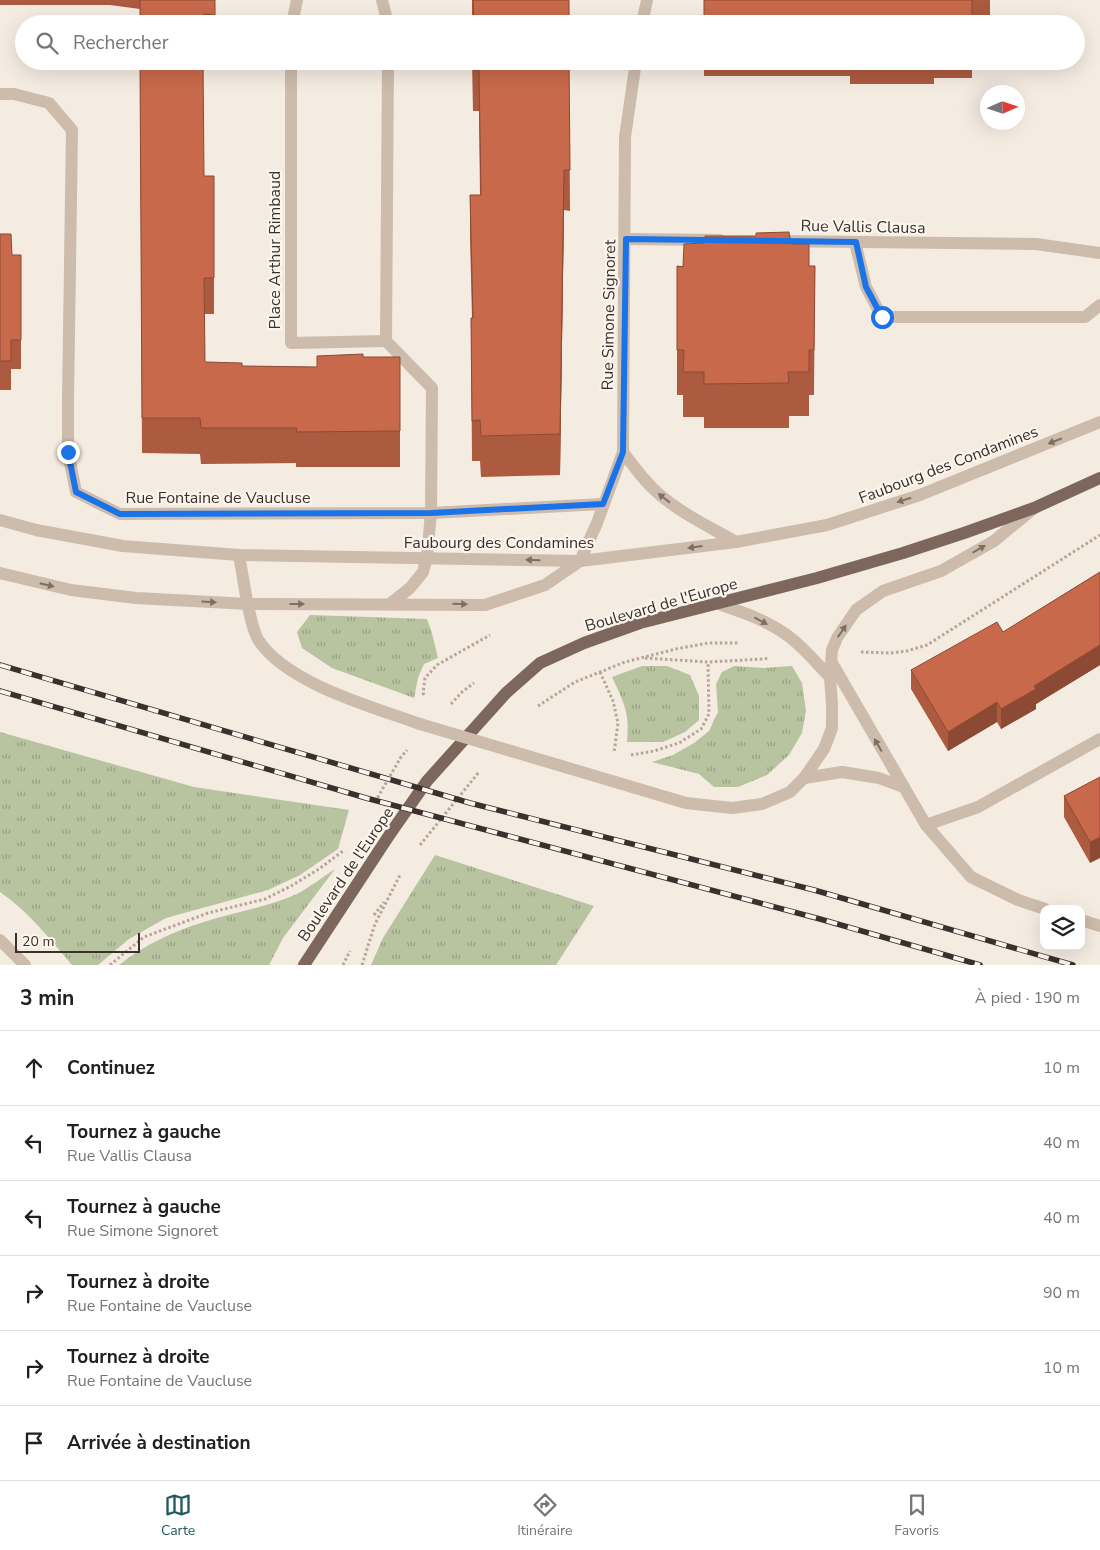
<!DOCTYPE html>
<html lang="fr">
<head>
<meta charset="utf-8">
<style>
	:root { --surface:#fff; --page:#f2f2f2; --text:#202124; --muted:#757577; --line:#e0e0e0; --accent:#1f5a5e }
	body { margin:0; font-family:"Nunito Sans",sans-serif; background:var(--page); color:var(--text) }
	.controls { position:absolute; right:15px; bottom:15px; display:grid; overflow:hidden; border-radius:10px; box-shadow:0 5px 20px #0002 }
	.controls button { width:45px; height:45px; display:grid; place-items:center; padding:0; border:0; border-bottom:1px solid var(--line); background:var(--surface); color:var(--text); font:25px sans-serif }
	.compass { position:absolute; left:980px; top:85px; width:45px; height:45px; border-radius:50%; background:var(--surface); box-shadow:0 5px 20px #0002; rotate:87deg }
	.scale { position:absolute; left:15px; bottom:12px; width:125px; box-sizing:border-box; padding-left:5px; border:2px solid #3b302b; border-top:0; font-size:14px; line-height:18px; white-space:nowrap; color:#3b302b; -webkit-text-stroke:4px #fbf5ee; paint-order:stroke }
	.stop { position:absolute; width:15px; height:15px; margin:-11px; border:4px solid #1a73e8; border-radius:50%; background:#fff }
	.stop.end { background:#1a73e8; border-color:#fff; box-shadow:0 1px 5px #0008 }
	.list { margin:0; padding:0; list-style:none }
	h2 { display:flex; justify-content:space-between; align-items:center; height:65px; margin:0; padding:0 20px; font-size:21px }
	h2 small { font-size:16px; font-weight:400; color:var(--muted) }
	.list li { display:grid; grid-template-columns:32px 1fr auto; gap:15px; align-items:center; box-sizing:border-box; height:75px; padding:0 20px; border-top:1px solid var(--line) }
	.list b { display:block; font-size:19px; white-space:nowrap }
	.list p { margin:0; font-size:16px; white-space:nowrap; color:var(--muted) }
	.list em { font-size:16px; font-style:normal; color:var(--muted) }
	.icon { flex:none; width:28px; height:28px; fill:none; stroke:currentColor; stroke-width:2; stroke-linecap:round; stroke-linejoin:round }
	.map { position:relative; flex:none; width:1100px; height:965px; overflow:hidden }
	.search { position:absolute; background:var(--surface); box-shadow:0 5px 20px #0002; left:15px; right:15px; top:15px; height:55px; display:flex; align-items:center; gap:12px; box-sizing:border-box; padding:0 18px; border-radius:28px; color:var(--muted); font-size:19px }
	.sheet { height:515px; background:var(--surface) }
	nav { display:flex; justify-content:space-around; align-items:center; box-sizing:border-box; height:70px; border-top:1px solid var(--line); background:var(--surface); font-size:14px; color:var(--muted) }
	nav a { display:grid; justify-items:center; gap:2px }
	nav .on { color:var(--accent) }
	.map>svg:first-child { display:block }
	.grass { fill:url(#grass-tufts) }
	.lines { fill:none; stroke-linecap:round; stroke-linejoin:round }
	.path { stroke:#b9a596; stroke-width:3; stroke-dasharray:2.5 2.5; stroke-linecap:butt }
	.minor { stroke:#cdbbac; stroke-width:12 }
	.major { stroke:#7d675c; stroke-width:12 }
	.rail-casing { stroke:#3b302b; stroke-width:5.5 }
	.rail { stroke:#fbf5ee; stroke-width:4; stroke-dasharray:11; stroke-linecap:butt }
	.minor-bridge { stroke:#cdbbac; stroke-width:12 }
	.wall { fill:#ac5a40 }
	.shaded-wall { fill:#8c4a34 }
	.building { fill:#c8694b; stroke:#8c4a34 }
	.oneway { fill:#7d6f65 }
	.route { stroke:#1a73e8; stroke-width:6 }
	.labels { text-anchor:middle; stroke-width:4.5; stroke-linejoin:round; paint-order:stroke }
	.street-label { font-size:16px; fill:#3b302b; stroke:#fbf5ee }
</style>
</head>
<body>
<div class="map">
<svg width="1100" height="965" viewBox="0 0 1100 965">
	<defs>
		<pattern id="grass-tufts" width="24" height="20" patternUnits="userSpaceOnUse" patternTransform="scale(1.25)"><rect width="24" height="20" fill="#b8c4a0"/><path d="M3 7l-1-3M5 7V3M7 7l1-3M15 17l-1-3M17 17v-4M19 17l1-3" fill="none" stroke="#97a083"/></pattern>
	</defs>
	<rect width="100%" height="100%" fill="#f4ebe1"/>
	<g class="grass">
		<polygon points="310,615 427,619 432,633 438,658 424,664 418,678 414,698 332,668 302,648 297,632"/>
		<path d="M642,666H667L690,675L699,696V720L685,732L663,742H627C630,713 624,703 612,677Z"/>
		<polygon points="734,666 763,668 792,666 802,683 806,711 802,733 789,755 767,775 738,787 714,787 699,774 652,762 673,755 694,743 709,731 718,712 716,684 722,672"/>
		<path d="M0,732L194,787L349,810L338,849L300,875L268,890L166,918L129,939L98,965H72C50,939 28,911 0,892Z"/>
		<polygon points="435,855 594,906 556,965 371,965 383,938"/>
		<path d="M335,869L283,938L269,965H119C144,945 174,931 204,922C235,912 268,907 297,894C310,887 323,877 335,869Z"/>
	</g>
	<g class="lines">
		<g class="path">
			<polyline points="861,652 891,653 907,651 927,645 1100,535"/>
			<polyline points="645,658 708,662 763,659 768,658"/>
			<polyline points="600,672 613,701 618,723 614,753"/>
			<polyline points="424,695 423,693 425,678 437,665 490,635"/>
			<polyline points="451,704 462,692 474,683"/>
			<polyline points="538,706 575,682 625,662 676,649 708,643 738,643"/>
			<polyline points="631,755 654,751 679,743 701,729 709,714 708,662"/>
			<polyline points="375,802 401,757 407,750"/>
			<polyline points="420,845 479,772"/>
			<polyline points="374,915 384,902"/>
			<polyline points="110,965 144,937 208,913 265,899 291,886 319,869 343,851"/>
			<polyline points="343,965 350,951"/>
			<polyline points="362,965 375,924 400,875"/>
		</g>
		<g class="minor">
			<polyline points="382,0 388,24"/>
			<polyline points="292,24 297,0"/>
			<polyline points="642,24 647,0"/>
			<polyline points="291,61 291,343 386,341"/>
			<polyline points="388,61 386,341 432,388 431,513 427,557 423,572 410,588 390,604"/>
			<polyline points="0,94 14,94 49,103 72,130 68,400 68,452 76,492 120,514 431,513 603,504"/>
			<polyline points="625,239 720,240"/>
			<polyline points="773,241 1036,244 1100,253"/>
			<polyline points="855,242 866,287 882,317 1085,317 1100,305"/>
			<path d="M623,452C634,467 645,482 659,494C682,514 710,527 736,542"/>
			<polyline points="0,520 36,530 123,546 239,555 580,561 597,559 736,542 827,525 920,495 1100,422"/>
			<path d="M239,555C243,575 249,626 259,641C288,684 373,707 420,724"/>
			<polyline points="0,573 71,590 136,598 249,604 485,605 545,585 580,561 597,523 623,452 625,137 636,61"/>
			<path d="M716,603C739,611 764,619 784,633C802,645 815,662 830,677"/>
			<polyline points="832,663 926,825 971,877 1018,900 1045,909"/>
			<polyline points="511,751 686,803 732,808 762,804 790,792 804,778 824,749 832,728 832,704 830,677 832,650 837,638 856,610 883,591 941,571 994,541 1033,509"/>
			<polyline points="804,778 842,772 879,778 903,787"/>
			<polyline points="926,825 978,807 1100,739"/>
			<polyline points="1081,920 1100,926"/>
			<polyline points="0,940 25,965"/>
		</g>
		<polyline class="major" points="304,965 390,834 427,781 506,693 540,663 584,643 640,623 817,578 903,553 964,533 1034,508 1100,478"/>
		<g class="rail-casing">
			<g id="rail">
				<polyline points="0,665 470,803 814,890 1073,965"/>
				<polyline points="0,691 366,798 820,919 980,965"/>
			</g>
		</g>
		<use href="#rail" class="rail"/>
		<polyline class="minor-bridge" points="420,724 511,751"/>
	</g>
	<g class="wall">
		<polygon points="0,0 215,0 215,24 140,24 140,9 110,5 0,5"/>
		<rect x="472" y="0" width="97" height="24"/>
		<polygon points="704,0 990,0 990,19 972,18"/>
		<polygon points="140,61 204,176 214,176 214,314 204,314 205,362 242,366 317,367 363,357 400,357 400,467 296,467 296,463 201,464 200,454 142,453"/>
		<polygon points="472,61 569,61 570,211 564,210 560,475 481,477 480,461 472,461 471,318 472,318 470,235 470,195 480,195 479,111 473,111"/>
		<polygon points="704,61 972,61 972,78 934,78 934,84 850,84 850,76 704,76"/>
		<polygon points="0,234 12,255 21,255 21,369 11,369 11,390 0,390"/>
		<polygon points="677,266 815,266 814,395 809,395 809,416 789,416 789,428 704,428 704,417 683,417 683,395 677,395"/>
		<polygon points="1100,572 1100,665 1036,704 1036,709 1001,729 997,722 948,751 911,689 911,670 1003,632"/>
		<polygon points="1100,777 1090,863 1064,817 1064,796"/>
	</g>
	<g class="shaded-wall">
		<polygon points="564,170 564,210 560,475 560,434"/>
		<polygon points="1100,645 1100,665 1036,704 1036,709 1001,729 1001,709 1034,686"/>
		<polygon points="997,702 997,722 948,751 948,732"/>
		<polygon points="1100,837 1100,858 1090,863 1090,842"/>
	</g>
	<g class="building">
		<polygon points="140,0 215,0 215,15 203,14 203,24 140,24"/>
		<polygon points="473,0 569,0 569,24 474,24"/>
		<rect x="704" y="0" width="268" height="24"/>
		<polygon points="140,61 203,61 204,176 214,176 214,278 204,278 205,362 242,363 242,366 317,367 317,356 363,354 363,357 400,357 400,431 296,432 297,428 201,428 200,418 142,418"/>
		<polygon points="473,61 569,61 570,170 564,170 560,434 481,436 480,420 472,421 471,318 473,318 470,195 481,195 479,70 473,70"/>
		<polygon points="789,232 791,244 809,244 809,266 815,266 814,350 809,350 809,372 788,372 789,383 704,384 704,372 683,372 684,350 677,350 677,266 683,267 684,244 704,243 705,236 756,236 756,233"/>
		<polygon points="0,234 11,234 12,255 21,255 21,340 11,340 11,361 0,361"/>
		<polygon points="1100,572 1100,645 1034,686 1036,689 1001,709 997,702 948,732 911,670 997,622 1003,632"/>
		<polygon points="1100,777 1100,837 1090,842 1064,796"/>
	</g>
	<defs><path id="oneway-solid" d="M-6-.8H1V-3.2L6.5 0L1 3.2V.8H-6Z" transform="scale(1.25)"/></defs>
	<g class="oneway">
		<use href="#oneway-solid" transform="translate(1055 441) rotate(159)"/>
		<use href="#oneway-solid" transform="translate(664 498) rotate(-142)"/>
		<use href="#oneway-solid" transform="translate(904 500) rotate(162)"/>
		<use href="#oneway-solid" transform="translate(695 547) rotate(172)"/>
		<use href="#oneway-solid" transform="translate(979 549) rotate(-30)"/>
		<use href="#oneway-solid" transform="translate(533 560) rotate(-179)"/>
		<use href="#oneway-solid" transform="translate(47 585) rotate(13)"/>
		<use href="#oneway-solid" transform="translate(209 602) rotate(3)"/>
		<use href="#oneway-solid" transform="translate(297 604)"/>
		<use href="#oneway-solid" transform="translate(460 604) rotate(1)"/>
		<use href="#oneway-solid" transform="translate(761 621) rotate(28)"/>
		<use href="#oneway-solid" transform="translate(842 631) rotate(-56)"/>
		<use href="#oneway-solid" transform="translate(878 745) rotate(-120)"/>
	</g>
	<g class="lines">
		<polyline class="route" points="68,452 76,492 120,514 431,513 603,504 623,452 626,239 856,242 866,287 882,317"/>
	</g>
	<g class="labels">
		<g class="street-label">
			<text transform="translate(863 226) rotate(1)" y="6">Rue Vallis Clausa</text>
			<text transform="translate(274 250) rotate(-90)" y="6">Place Arthur Rimbaud</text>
			<text transform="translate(608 315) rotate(-89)" y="6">Rue Simone Signoret</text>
			<text transform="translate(948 464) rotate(-21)" y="6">Faubourg des Condamines</text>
			<text x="218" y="503">Rue Fontaine de Vaucluse</text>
			<text x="499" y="548">Faubourg des Condamines</text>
			<text transform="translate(661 604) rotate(-16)" y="6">Boulevard de l'Europe</text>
			<text transform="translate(345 874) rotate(-56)" y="6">Boulevard de l'Europe</text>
		</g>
	</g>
</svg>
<div class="controls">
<button><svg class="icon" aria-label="layers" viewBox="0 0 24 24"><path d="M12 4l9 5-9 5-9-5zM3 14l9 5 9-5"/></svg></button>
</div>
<svg class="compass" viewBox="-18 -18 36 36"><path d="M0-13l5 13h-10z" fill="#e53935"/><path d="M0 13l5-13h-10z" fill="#757577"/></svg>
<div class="scale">20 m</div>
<div class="stop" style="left:882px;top:317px"></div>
<div class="stop end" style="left:68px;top:452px"></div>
<div class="search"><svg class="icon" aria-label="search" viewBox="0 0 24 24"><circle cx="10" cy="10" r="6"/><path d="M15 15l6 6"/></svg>Rechercher</div>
</div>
<section class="sheet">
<h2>3 min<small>À pied · 190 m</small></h2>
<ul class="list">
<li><svg class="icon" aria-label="ahead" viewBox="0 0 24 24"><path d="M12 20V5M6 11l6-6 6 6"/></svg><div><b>Continuez</b></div><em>10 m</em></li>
<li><svg class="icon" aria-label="left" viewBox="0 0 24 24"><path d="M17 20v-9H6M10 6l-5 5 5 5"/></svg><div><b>Tournez à gauche</b><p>Rue Vallis Clausa</p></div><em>40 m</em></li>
<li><svg class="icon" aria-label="left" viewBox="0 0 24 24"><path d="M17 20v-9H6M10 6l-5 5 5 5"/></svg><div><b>Tournez à gauche</b><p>Rue Simone Signoret</p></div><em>40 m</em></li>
<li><svg class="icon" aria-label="right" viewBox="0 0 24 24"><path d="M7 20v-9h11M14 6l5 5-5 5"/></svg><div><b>Tournez à droite</b><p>Rue Fontaine de Vaucluse</p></div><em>90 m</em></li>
<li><svg class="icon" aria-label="right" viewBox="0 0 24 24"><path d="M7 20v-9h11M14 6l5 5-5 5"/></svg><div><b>Tournez à droite</b><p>Rue Fontaine de Vaucluse</p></div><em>10 m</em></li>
<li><svg class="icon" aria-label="arrive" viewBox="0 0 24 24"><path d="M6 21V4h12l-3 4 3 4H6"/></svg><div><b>Arrivée à destination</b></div></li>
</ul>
</section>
<nav>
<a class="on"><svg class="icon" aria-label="map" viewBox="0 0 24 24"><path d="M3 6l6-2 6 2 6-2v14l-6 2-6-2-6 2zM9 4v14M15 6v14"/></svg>Carte</a>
<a><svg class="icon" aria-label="directions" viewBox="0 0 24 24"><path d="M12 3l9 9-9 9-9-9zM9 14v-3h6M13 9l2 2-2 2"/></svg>Itinéraire</a>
<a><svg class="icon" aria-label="saved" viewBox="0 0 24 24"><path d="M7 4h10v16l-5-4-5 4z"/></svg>Favoris</a>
</nav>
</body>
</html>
